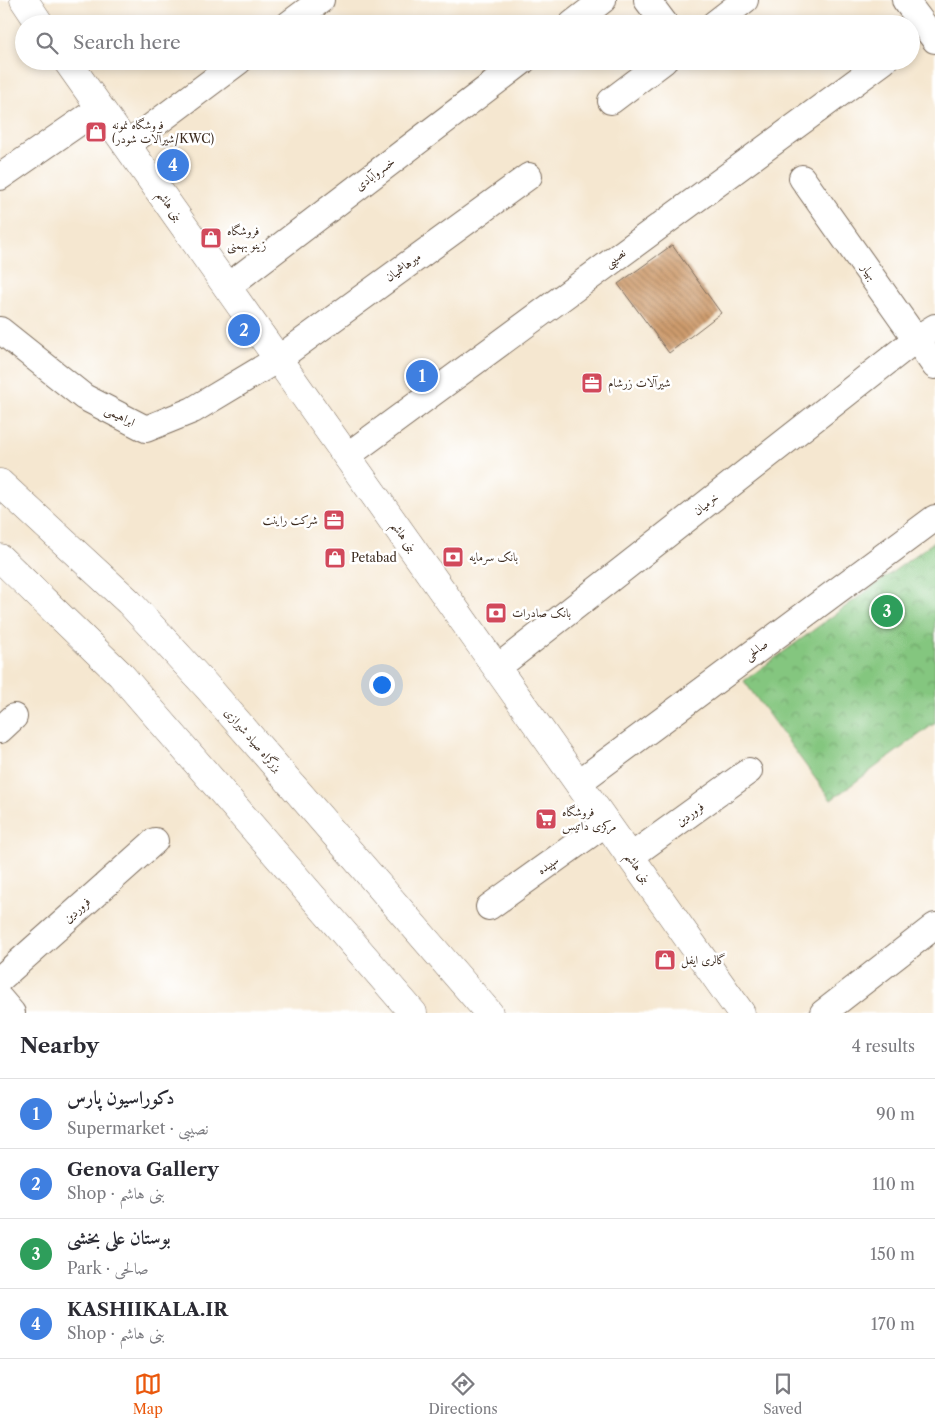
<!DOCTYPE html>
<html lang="en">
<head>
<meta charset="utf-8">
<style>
	:root { --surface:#fff; --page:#f7f7f7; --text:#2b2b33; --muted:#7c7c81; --line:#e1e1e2; --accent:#ea580c }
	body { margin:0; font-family:"Libre Caslon Text",Amiri,serif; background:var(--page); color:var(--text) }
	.you { position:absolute; left:381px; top:684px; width:18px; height:18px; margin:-12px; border:4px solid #fff; border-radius:50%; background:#1a73e8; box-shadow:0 0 0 8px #1a73e833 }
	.badge { display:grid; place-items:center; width:32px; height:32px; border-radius:50%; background:var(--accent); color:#fff; font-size:16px; font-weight:700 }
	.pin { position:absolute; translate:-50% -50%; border:2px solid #fff; box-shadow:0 1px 5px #0006 }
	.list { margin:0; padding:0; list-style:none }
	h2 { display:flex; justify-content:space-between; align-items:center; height:65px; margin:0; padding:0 20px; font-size:21px }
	h2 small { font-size:16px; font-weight:400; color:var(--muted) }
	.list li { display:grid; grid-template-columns:32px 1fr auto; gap:15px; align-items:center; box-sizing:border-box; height:70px; padding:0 20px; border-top:1px solid var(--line) }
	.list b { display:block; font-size:19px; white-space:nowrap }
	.list p { margin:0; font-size:16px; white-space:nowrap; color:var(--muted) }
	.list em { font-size:16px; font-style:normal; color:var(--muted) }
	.icon { flex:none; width:28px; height:28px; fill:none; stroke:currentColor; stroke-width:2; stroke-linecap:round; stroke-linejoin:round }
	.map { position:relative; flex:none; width:935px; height:1013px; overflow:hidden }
	.search { position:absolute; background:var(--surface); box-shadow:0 2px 8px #0003; left:15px; right:15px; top:15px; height:55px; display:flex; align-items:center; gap:12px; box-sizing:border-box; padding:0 18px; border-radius:28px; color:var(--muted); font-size:19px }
	.sheet { height:345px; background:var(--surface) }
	nav { display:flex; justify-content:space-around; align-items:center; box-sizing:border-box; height:70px; border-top:1px solid var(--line); background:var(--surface); font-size:14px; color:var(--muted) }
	nav a { display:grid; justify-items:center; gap:2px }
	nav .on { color:var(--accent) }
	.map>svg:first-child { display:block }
	.park { fill:url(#park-crowns); stroke:#60784e }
	.building { fill:url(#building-back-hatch) }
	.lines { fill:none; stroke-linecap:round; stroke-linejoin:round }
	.minor-casing { stroke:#7c6c5c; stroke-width:28 }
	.major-casing { stroke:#7c6c5c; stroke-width:29 }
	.highway-casing { stroke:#7c6c5c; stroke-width:29 }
	.minor { stroke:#fff; stroke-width:26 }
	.major { stroke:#fff; stroke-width:28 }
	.highway { stroke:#fff; stroke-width:28 }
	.labels { text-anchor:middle; stroke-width:5; stroke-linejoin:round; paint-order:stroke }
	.poi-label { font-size:12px; fill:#3b2a1e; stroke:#fff; text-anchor:start }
	.street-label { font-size:12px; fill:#3b2a1e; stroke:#fff }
</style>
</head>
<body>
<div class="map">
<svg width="935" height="1013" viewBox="0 0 935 1013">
	<defs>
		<pattern id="park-crowns" width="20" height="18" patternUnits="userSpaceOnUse" patternTransform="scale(1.25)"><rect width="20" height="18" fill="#84c67f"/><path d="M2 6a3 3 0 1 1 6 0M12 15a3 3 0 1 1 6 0" fill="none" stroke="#6da167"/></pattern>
		<pattern id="building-back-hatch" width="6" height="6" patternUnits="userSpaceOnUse" patternTransform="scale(1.25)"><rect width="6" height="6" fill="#cd9b6d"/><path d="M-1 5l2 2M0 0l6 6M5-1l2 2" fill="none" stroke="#a87f59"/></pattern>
	</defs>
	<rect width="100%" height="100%" fill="#fff"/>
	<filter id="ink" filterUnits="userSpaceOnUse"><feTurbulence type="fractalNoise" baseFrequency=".02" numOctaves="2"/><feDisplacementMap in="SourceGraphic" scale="10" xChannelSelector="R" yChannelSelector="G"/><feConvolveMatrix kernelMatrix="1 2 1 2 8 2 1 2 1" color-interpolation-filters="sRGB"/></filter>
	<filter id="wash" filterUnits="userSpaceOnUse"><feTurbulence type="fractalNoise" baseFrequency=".0096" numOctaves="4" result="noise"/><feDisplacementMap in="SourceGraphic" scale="20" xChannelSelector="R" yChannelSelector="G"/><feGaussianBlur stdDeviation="1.12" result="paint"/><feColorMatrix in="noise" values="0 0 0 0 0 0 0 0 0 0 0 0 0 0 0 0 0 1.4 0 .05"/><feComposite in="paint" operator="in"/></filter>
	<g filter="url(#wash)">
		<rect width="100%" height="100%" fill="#f5e7d0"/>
		<polygon class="park" points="935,541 935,723 831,800 744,681"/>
		<g id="blocks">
			<polygon class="building" points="672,245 721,313 669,353 618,284"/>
		</g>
	</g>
	<g filter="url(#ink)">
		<use href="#blocks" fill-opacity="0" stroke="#7c6c5c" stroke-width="1"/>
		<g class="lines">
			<g class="minor-casing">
				<g id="minor">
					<polyline points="647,0 665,24"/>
					<polyline points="905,0 935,40"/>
					<polyline points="289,24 321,0"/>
					<polyline points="572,24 603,0"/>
					<polyline points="714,24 745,0"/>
					<polyline points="611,101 664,61"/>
					<polyline points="127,145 239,61"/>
					<polyline points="0,177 100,108"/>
					<polyline points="802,178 935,366"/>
					<polyline points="227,287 523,61"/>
					<polyline points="0,330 84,397 146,429 193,410 278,359 529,176"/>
					<polyline points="347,456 884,61"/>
					<polyline points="497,668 916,339 935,327"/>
					<polyline points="0,730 14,717"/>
					<polyline points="578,783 935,518"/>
					<polyline points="630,857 749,771"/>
					<polyline points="489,907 606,823"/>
					<polyline points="0,979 155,841"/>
					<polyline points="0,999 12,1013"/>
					<polyline points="823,1013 935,926"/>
				</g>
			</g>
			<g class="major-casing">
				<g id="major">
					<polyline points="24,0 40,24"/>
					<polyline points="67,61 741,1013"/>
				</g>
			</g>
			<g class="highway-casing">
				<g id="highway">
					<polyline points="0,483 129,602 210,690 489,1013"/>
					<polyline points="0,558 121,675 413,1013"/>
				</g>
			</g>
			<use href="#minor" class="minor"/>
			<use href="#major" class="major"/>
			<use href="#highway" class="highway"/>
		</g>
	</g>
	<defs>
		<g id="shop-square" transform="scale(1.125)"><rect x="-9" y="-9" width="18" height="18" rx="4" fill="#d1495b" stroke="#fff"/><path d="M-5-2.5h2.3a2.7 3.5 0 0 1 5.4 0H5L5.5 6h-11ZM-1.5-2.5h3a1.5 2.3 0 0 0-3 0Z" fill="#fff"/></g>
		<g id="office-square" transform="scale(1.125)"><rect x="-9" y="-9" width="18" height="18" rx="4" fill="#d1495b" stroke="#fff"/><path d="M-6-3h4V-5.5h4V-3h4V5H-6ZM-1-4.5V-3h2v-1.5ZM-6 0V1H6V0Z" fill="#fff"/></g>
		<g id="bank-square" transform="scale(1.125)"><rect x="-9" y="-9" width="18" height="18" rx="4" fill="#d1495b" stroke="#fff"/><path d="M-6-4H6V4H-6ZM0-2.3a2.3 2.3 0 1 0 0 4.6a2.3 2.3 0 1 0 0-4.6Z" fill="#fff"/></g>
		<g id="supermarket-square" transform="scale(1.125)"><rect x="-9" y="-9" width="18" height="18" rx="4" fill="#d1495b" stroke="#fff"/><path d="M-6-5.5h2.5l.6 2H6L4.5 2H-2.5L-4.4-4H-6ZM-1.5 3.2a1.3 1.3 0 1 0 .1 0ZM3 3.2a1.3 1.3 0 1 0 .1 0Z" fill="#fff"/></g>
	</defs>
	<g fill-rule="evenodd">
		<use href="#shop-square" x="96" y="132"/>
		<use href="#shop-square" x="211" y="238"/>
		<use href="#office-square" x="592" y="383"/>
		<use href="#office-square" x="334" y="520"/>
		<use href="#bank-square" x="453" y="557"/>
		<use href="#shop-square" x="335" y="558"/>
		<use href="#bank-square" x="496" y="613"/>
		<use href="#supermarket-square" x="546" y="819"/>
		<use href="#shop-square" x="665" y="960"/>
	</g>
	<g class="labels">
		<g class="poi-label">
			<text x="112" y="129">فروشگاه نمونه<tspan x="112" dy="14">(شیرآلات شودر/KWC)</tspan></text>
			<text x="227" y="235">فروشگاه<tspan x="227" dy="14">زینو بهمنی</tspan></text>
			<text x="608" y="387">شیرآلات زرشام</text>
			<text x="318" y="524" text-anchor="end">شرکت راینت</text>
			<text x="469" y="561">بانک سرمایه</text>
			<text x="351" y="562">Petabad</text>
			<text x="512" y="617">بانک صادرات</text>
			<text x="562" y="816">فروشگاه<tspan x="562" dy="14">مرکزی داتیس</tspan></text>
			<text x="681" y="964">گالری ایفل</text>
		</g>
		<g class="street-label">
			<text transform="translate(375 174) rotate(-37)" y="4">خسروآبادی</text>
			<text transform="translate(170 206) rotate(55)" y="4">بنی هاشم</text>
			<text transform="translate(615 258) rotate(-36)" y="4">نصیبی</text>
			<text transform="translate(403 267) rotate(-36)" y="4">میرهاشمیان</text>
			<text transform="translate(869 272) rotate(55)" y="4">بهیار</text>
			<text transform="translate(120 416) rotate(27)" y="4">ابراهیمی</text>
			<text transform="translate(706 504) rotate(-38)" y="4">خرمیان</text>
			<text transform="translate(404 537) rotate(55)" y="4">بنی هاشم</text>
			<text transform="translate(756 650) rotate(-37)" y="4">صالحی</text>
			<text transform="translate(253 740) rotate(49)" y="4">بزرگراه صیاد شیرازی</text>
			<text transform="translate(690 814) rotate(-36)" y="4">فروردین</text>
			<text transform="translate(548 865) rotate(-35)" y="4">سپیده</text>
			<text transform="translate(638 868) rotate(55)" y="4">بنی هاشم</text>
			<text transform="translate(77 910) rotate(-42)" y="4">فروردین</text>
		</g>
	</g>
</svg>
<div class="you"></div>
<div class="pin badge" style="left:422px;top:376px;background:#3f7fe0">1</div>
<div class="pin badge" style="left:244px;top:330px;background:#3f7fe0">2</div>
<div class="pin badge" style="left:887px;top:611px;background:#2e9e5b">3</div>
<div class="pin badge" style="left:173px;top:165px;background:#3f7fe0">4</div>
<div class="search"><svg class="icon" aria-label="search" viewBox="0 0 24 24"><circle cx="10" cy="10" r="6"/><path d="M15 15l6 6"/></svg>Search here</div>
</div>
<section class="sheet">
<h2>Nearby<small>4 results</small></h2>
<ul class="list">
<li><span class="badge" style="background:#3f7fe0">1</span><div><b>دکوراسیون پارس</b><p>Supermarket · نصیبی</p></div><em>90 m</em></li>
<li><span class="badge" style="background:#3f7fe0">2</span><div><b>Genova Gallery</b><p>Shop · بنی هاشم</p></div><em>110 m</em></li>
<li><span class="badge" style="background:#2e9e5b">3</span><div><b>بوستان علی بخشی</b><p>Park · صالحی</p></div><em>150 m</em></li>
<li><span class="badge" style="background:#3f7fe0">4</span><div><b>KASHIIKALA.IR</b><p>Shop · بنی هاشم</p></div><em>170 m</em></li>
</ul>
</section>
<nav>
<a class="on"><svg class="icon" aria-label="map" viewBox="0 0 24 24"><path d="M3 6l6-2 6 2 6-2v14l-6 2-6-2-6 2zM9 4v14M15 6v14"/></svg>Map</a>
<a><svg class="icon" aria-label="directions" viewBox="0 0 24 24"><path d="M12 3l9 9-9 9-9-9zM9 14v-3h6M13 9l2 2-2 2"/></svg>Directions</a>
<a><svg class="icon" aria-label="saved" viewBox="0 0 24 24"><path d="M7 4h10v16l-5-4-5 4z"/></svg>Saved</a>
</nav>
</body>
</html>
